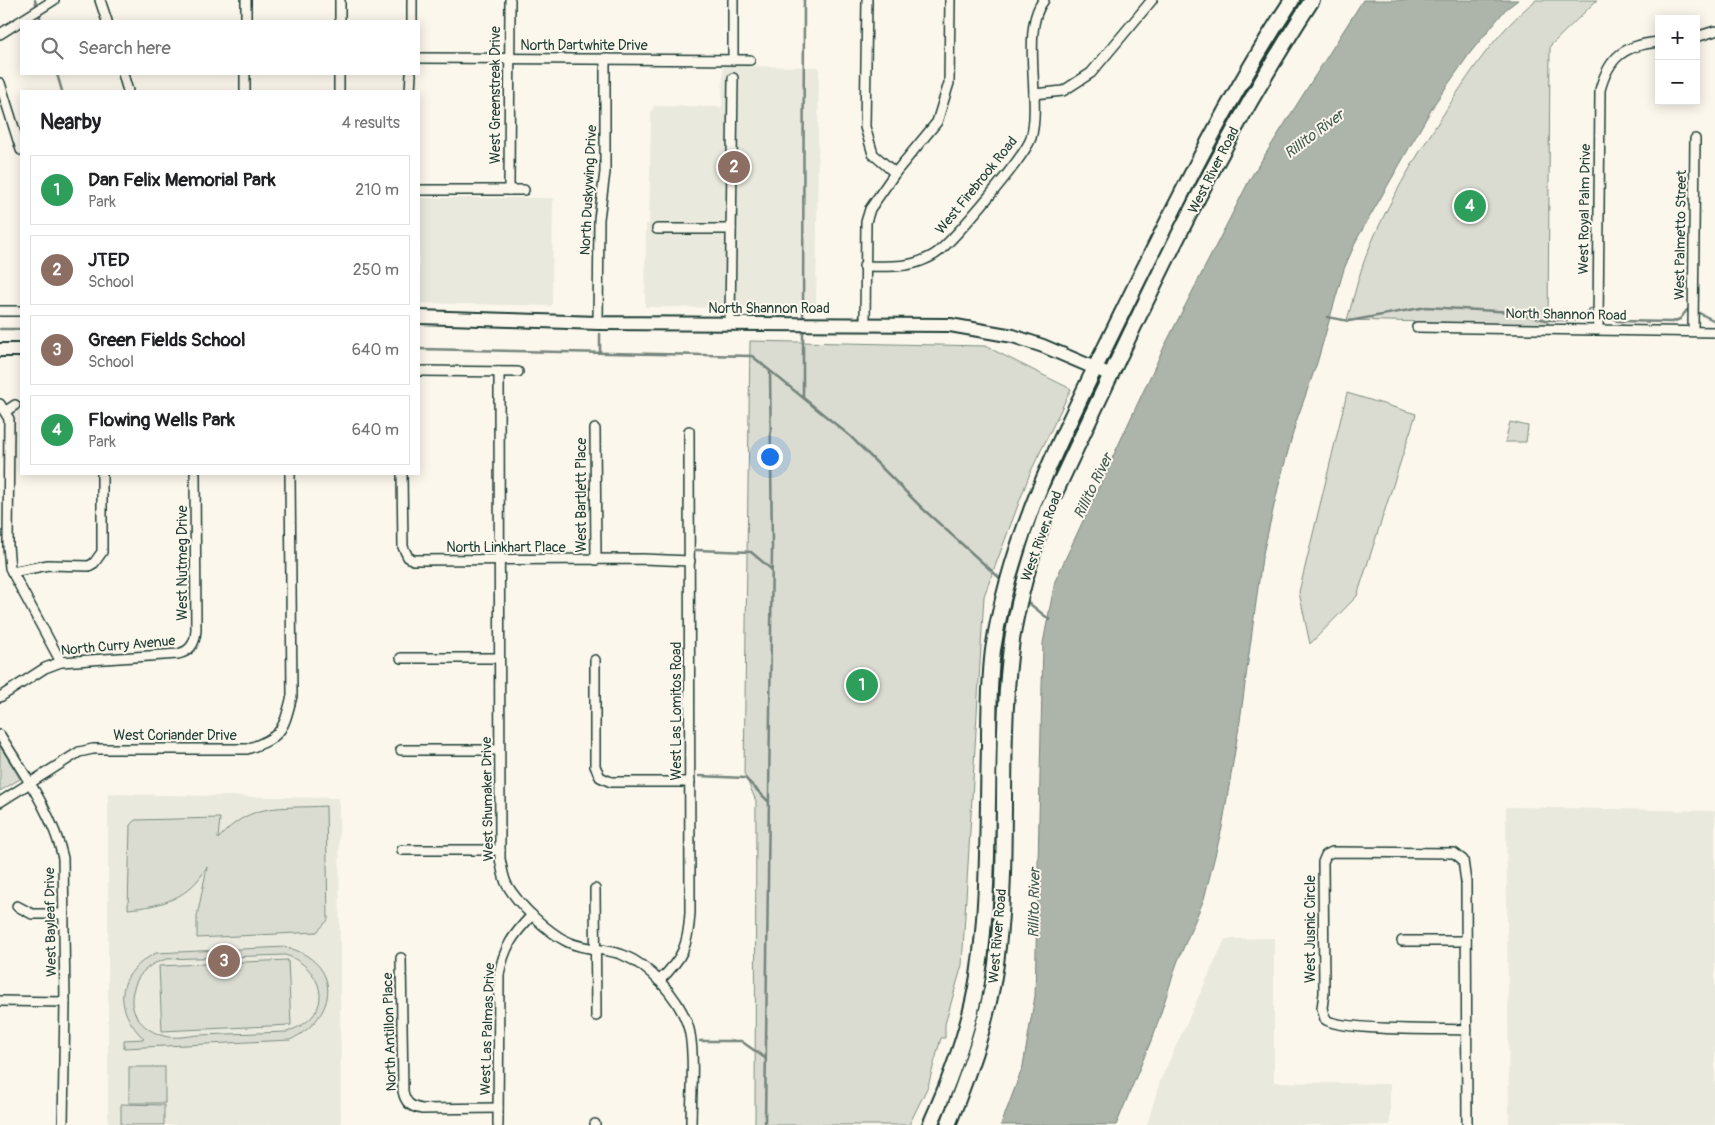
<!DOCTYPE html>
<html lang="en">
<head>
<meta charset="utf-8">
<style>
	:root { --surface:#fff; --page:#f6f6f6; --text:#202124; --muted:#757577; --line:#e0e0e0; --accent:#d1495b }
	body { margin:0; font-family:Pangolin,sans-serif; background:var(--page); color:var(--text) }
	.controls { position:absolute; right:15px; top:15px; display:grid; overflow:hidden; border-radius:0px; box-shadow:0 2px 12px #0003 }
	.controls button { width:45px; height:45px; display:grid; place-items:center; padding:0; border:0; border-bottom:1px solid var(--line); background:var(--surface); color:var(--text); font:25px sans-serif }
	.you { position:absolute; left:769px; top:456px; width:18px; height:18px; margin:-12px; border:4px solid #fff; border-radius:50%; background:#1a73e8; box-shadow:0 0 0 8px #1a73e833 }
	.badge { display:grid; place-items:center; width:32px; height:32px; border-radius:50%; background:var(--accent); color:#fff; font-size:16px; font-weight:700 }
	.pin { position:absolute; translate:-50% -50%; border:2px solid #fff; box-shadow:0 1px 5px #0006 }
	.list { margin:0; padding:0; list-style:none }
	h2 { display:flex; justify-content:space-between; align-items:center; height:65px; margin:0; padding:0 20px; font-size:21px }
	h2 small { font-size:16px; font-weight:400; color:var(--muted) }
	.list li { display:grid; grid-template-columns:32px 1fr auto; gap:15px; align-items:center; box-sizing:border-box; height:70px; margin:0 10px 10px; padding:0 10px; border:1px solid var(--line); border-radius:0px }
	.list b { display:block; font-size:19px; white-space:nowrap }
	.list p { margin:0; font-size:16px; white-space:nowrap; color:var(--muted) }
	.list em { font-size:16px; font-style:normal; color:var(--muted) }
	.icon { flex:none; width:28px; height:28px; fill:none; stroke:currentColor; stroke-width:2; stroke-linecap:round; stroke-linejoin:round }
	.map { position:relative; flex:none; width:1715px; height:1125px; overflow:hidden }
	.search { position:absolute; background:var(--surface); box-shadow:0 2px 12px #0003; left:20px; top:20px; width:400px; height:55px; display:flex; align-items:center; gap:12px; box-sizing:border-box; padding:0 18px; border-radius:0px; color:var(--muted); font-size:19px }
	.panel { position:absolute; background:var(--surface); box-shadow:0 2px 12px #0003; left:20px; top:90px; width:400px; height:385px; border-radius:0px }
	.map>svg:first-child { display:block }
	.built { fill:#eae9de }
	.green { fill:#dbdcd1; stroke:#7d8c82; fill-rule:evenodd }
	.water { fill:#adb4aa; stroke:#74847b }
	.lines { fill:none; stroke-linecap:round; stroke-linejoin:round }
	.stream { stroke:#74847b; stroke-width:2.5 }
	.street-casing { stroke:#1f3d34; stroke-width:12 }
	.secondary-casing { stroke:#1f3d34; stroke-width:16 }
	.primary-casing { stroke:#1f3d34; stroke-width:18 }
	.street { stroke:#fbf7ec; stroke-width:9 }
	.secondary { stroke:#fbf7ec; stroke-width:12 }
	.primary { stroke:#fbf7ec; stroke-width:14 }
	.labels { text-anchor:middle; stroke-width:4; stroke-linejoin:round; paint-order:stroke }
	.street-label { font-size:14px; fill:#1f3d34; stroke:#fbf7ec }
	.water-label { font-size:15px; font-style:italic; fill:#425b52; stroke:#fbf7ec }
</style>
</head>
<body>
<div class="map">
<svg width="1715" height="1125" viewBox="0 0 1715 1125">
	<rect width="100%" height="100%" fill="#fbf7ec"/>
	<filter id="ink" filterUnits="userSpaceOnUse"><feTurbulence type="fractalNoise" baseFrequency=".02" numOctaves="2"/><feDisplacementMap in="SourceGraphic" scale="10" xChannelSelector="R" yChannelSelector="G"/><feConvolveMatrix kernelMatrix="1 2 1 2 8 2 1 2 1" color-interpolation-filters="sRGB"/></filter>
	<g filter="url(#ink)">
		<g class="built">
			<polygon points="723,66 819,67 816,309 645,307 646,224 649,224 651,111 653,110 654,106 722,107"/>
			<polygon points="419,198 553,198 552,306 419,303"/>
			<polygon points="108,794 339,798 341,1125 108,1125"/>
			<polygon points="1506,807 1715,811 1715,1125 1509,1125"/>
			<polygon points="1274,938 1274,1082 1390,1084 1390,1125 1147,1125 1160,1081 1225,939"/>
		</g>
		<g class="green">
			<path d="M1536,0H1597L1550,46L1548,325L1347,320C1354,297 1359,273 1368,251C1387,204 1414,160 1441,118C1469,74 1496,32 1536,0Z"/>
			<polygon points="750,341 985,346 1071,389 1030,473 984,596 962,965 945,1024 945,1038 941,1038 928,1086 909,1125 755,1125 756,801 744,773"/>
			<polygon points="1347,393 1416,414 1357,596 1310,644 1299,592"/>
			<polygon points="1510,422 1528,426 1526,442 1505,442"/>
			<polygon points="0,746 20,779 0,791"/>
			<path d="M326,806L328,920L317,932L197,938V917L207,867C189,898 163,906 128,909L130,825L135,820L220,818L218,839C251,801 280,809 326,806Z"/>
			<path d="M286,947C342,962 340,1016 290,1040L124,1048V1040L144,1039C113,1008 115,974 156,953ZM285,955C311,962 333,994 311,1018C304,1025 296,1028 287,1032C258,1033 228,1034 199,1035C188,1036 174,1039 164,1036C142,1030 126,1011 134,988C139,971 151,963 167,959Z"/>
			<polygon points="288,960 291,1025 162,1031 159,966"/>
			<rect x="129" y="1067" width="36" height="36"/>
			<polygon points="121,1104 164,1105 164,1125 121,1125"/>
		</g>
		<polygon class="water" points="1363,0 1518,0 1505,10 1470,53 1435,103 1357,239 1344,269 1317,363 1296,422 1279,484 1262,558 1240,721 1222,828 1204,899 1177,963 1155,1031 1117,1123 1116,1125 1001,1125 1023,1066 1035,996 1043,643 1055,581 1164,347 1251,177"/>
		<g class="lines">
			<g class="stream">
				<polyline points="35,0 37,8"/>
				<polyline points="39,13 41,21"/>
				<polyline points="57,74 62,91"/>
				<polyline points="1601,309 1617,321 1672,322 1680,319 1687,310 1690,310"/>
				<polyline points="1695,311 1715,321"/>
				<polyline points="1327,317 1349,321 1426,307 1513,312 1546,320 1576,320 1585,317 1590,309 1596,309"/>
				<polyline points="803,321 804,0"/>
				<polyline points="0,329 21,329"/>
				<polyline points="803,329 803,397"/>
				<polyline points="600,334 600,352"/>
				<polyline points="419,349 752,356 850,436 923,509 1004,582"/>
				<polyline points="696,550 751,552 771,569"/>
				<polyline points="1025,600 1050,620"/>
				<polyline points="699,776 745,778 768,801"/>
				<polyline points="700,1041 741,1041 765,1058"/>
				<polyline points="765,1125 772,548 770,371"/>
			</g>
			<g class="street-casing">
				<g id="street">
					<polyline points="100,0 107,21"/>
					<polyline points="867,0 865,127 873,154 895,173"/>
					<polyline points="246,21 246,0"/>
					<polyline points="340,21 340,0"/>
					<polyline points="412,21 412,0"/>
					<polyline points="0,34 54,0"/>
					<polyline points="1696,37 1715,31"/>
					<polyline points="419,58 750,60"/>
					<polyline points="733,60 733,0"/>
					<polyline points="123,74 128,91"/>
					<polyline points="0,83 21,150"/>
					<polyline points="245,91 245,74"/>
					<polyline points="339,91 339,74"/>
					<polyline points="410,91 411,74"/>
					<polyline points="1034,94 1063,91 1091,73 1152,0"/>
					<polyline points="419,190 524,190"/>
					<polyline points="509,190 510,0"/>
					<polyline points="657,229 731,229"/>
					<path d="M864,266C883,266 903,268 921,261C926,259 933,256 938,252C955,238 1025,157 1031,138C1042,100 1020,28 1044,0"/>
					<polyline points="0,311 21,311"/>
					<polyline points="598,323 599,219 605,172 605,58"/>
					<polyline points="730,323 733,78"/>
					<polyline points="865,323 866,222 870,209 895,173 937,122 949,83 950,0"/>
					<polyline points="1417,327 1715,332"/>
					<path d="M1598,329L1600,90C1609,56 1625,45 1659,42"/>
					<polyline points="1693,331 1695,139"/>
					<polyline points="419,371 518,372"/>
					<path d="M499,372L500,859C502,867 503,878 507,885C519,905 547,932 568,942C584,950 606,948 623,955C650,966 677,996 687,1023C696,1045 691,1099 691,1125"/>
					<polyline points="0,404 9,419 8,546 10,568 61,662"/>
					<polyline points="6,411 15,405"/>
					<polyline points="595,429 596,560"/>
					<polyline points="402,474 403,547 408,557 413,560 643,559 690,561"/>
					<polyline points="12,572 48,565 89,566 94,563 102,552 102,474"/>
					<polyline points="401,658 499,658"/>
					<polyline points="595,660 595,766 600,777 611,782 690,782"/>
					<path d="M0,697L45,668L61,662L178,654C191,651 195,643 196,630L195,474"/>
					<path d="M0,735C24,774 53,814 63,858L65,1002L63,1125"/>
					<polyline points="401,750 499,750"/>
					<path d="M0,802L79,752L93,749H247C282,737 283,731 292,696L290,474"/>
					<polyline points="402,850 500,850"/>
					<polyline points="595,889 596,1016"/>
					<polyline points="17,906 32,914 64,914"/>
					<polyline points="1402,941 1466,941"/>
					<path d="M401,958L403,1091C405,1102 410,1107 422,1109L498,1108"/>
					<path d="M659,981C683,958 688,946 690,913L689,431"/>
					<polyline points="0,1001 65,1002"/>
					<path d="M1467,1030C1444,1029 1337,1031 1325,1019L1322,1008L1324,993L1323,862L1326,855L1332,852L1454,853L1463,860L1466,882L1467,1125"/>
					<polyline points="595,1124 595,1125"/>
					<path d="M498,1125L499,975C504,947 513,935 532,915"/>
				</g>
			</g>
			<g class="secondary-casing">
				<g id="secondary">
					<polyline points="419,317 598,323 950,325 1013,336 1043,346 1111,375"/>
					<polyline points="0,350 21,350"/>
				</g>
			</g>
			<g class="primary-casing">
				<g id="primary">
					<path d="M930,1125C951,1078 970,1027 978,976C989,900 987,823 989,746C989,714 989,682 993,650C1011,529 1069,422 1122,313C1175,206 1226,100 1292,0"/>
					<path d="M948,1125C971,1067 992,1010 998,947C1009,851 999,753 1010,656C1015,606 1031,558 1047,510C1129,337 1207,161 1312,0"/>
				</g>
			</g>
			<use href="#street" class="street"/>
			<use href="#secondary" class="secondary"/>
			<use href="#primary" class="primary"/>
		</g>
	</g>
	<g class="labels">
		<g class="street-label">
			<text x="584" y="50">North Dartwhite Drive</text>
			<text transform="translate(495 95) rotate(-90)" y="5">West Greenstreak Drive</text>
			<text transform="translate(1213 170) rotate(-63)" y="5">West River Road</text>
			<text transform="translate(976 185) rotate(-51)" y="5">West Firebrook Road</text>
			<text transform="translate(588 190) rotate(-87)" y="5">North Duskywing Drive</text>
			<text transform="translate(1584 209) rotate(-89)" y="5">West Royal Palm Drive</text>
			<text transform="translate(1680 235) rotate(-89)" y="5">West Palmetto Street</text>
			<text x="769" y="313">North Shannon Road</text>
			<text transform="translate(1566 314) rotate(1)" y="5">North Shannon Road</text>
			<text transform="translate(581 495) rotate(-90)" y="5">West Bartlett Place</text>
			<text transform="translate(1041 536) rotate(-70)" y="5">West River Road</text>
			<text x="506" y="552">North Linkhart Place</text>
			<text transform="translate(182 563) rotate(-90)" y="5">West Nutmeg Drive</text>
			<text transform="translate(118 645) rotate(-5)" y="5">North Curry Avenue</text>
			<text transform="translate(676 711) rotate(-90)" y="5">West Las Lomitos Road</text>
			<text x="175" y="740">West Coriander Drive</text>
			<text transform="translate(487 799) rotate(-91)" y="5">West Shumaker Drive</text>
			<text transform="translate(50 922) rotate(-91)" y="5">West Bayleaf Drive</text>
			<text transform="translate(1310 929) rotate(-90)" y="5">West Jusnic Circle</text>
			<text transform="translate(997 936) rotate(-85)" y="5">West River Road</text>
			<text transform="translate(487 1029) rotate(-88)" y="5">West Las Palmas Drive</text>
			<text transform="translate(389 1032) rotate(-92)" y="5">North Antillon Place</text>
		</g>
		<g class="water-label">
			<text transform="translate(1314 134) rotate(-37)" y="5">Rillito River</text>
			<text transform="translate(1093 486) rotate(-64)" y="5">Rillito River</text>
			<text transform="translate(1034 903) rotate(-89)" y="5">Rillito River</text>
		</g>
	</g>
</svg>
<div class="controls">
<button>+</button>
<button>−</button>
</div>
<div class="you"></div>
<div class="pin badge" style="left:862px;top:685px;background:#2e9e5b">1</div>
<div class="pin badge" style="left:734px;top:167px;background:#8d6e63">2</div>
<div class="pin badge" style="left:224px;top:961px;background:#8d6e63">3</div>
<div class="pin badge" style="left:1470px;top:206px;background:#2e9e5b">4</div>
<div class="search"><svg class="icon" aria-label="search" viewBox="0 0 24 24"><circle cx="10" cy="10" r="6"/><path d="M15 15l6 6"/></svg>Search here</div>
<section class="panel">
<h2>Nearby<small>4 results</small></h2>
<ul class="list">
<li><span class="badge" style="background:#2e9e5b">1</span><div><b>Dan Felix Memorial Park</b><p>Park</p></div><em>210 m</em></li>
<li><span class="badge" style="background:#8d6e63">2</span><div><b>JTED</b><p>School</p></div><em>250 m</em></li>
<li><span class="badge" style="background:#8d6e63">3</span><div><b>Green Fields School</b><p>School</p></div><em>640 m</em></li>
<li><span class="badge" style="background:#2e9e5b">4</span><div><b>Flowing Wells Park</b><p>Park</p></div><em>640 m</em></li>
</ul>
</section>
</div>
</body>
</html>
